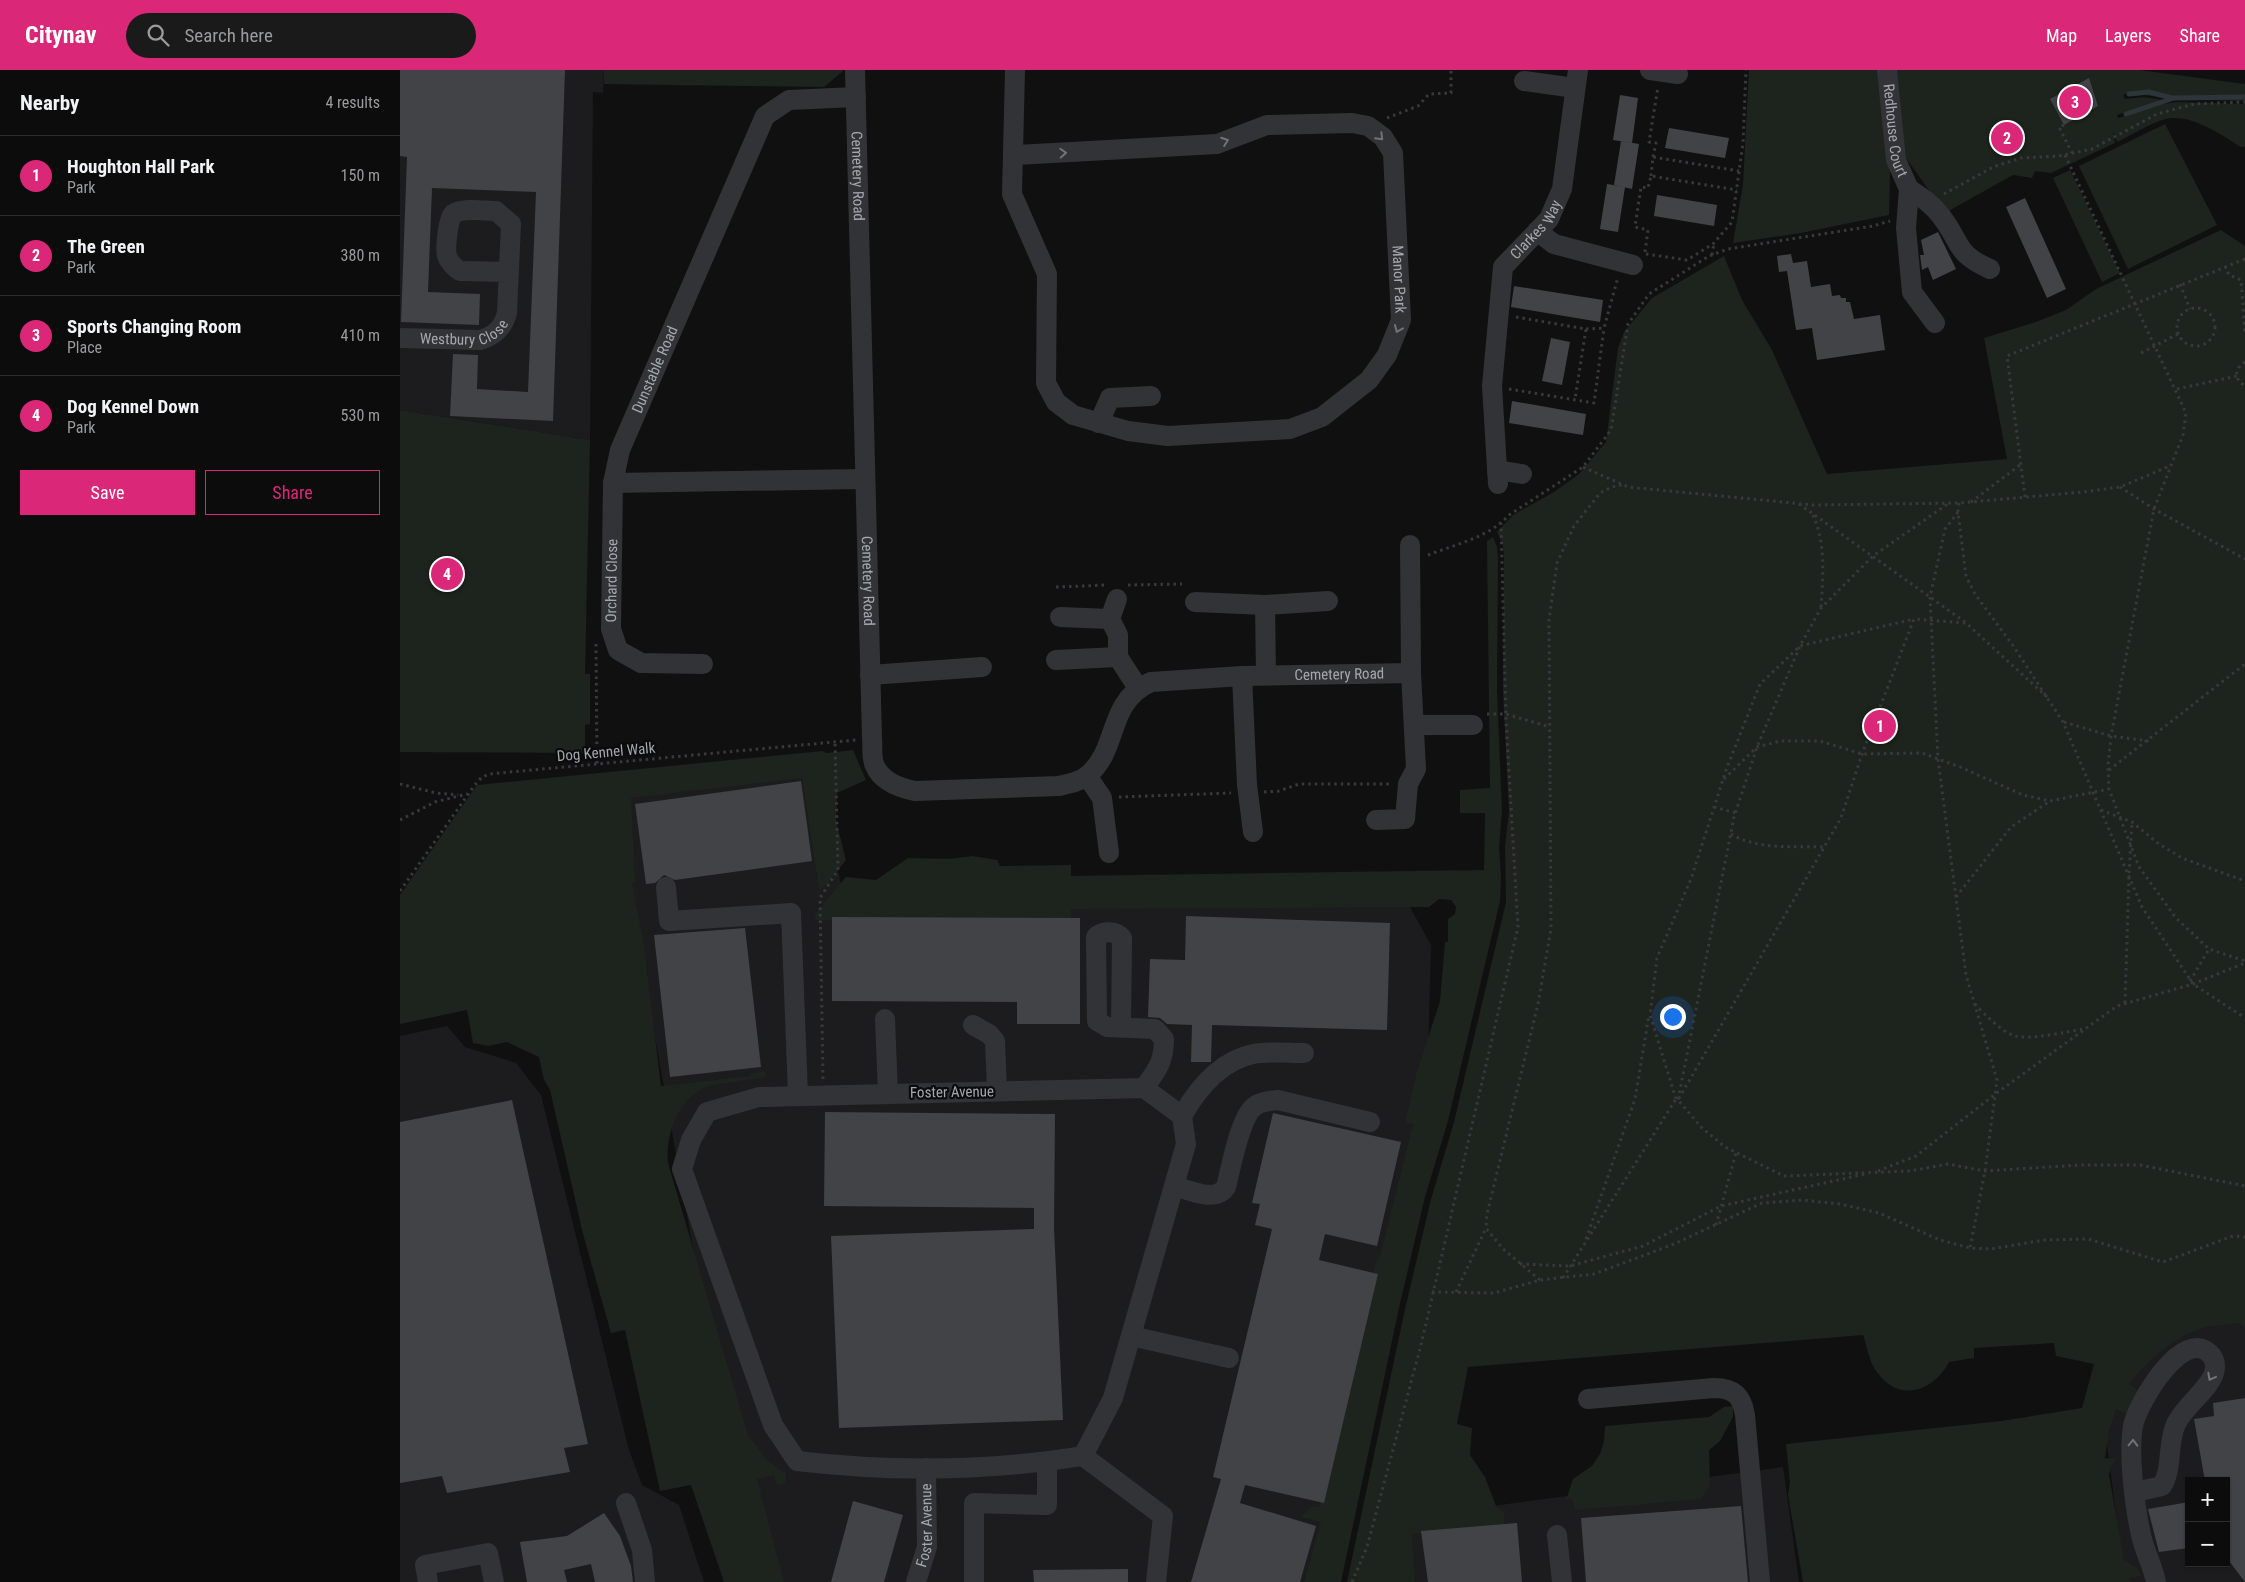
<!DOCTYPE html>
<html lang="en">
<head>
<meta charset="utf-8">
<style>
	:root { --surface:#0c0c0d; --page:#1a1a1b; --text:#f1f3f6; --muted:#9a9b9d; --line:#2c2c2e; --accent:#db2777 }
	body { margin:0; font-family:"Roboto Condensed",sans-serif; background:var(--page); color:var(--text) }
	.controls { position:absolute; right:15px; bottom:15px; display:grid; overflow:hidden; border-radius:0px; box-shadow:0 1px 4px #0004 }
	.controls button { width:45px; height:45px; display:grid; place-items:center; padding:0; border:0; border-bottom:1px solid var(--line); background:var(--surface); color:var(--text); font:25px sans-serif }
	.you { position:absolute; left:1272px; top:946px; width:18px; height:18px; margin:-12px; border:4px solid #fff; border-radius:50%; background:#1a73e8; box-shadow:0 0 0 8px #1a73e833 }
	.badge { display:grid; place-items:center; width:32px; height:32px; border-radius:50%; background:var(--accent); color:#fff; font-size:16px; font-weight:700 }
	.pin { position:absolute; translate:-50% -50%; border:2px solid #fff; box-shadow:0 1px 5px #0006 }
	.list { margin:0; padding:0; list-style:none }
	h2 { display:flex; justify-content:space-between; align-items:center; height:65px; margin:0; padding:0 20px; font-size:21px }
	h2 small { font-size:16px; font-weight:400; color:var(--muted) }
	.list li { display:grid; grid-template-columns:32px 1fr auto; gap:15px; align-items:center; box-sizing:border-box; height:80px; padding:0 20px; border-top:1px solid var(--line) }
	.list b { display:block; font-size:19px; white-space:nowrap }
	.list p { margin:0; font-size:16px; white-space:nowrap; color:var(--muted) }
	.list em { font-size:16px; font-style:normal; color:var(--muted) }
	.actions { display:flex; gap:10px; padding:15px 20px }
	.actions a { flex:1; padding:11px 0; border:1px solid var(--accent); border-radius:0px; text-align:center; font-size:18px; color:var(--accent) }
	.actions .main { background:var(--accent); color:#fff }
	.icon { flex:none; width:28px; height:28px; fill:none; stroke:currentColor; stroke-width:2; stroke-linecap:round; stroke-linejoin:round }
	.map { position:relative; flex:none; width:1845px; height:1512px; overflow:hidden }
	header { display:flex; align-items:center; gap:30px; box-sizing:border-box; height:70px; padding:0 25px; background:var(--accent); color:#fff }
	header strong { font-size:24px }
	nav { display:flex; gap:28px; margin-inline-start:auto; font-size:18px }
	.search { width:350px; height:45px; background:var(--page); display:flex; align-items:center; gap:12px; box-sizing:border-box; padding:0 18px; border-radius:28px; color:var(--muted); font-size:19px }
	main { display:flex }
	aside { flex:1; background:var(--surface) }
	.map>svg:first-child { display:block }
	.built { fill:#1c1c1e; fill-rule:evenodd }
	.green { fill:#1d231d }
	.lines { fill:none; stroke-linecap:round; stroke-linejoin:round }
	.stream { stroke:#2d353a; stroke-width:5 }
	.building { fill:#424346 }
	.path { stroke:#38393c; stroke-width:3; stroke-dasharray:2.5 4; stroke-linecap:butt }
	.minor { stroke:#323336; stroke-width:20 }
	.oneway { stroke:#707379 }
	.labels { text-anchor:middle; stroke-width:4.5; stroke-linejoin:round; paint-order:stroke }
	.street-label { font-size:15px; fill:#a3a8b0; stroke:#0b0b0c }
</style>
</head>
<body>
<header>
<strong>Citynav</strong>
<div class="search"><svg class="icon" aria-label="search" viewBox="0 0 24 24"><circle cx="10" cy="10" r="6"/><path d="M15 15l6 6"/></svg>Search here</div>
<nav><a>Map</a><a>Layers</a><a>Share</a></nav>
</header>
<main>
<aside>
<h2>Nearby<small>4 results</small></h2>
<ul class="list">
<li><span class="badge">1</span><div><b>Houghton Hall Park</b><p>Park</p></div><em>150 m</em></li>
<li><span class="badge">2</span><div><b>The Green</b><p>Park</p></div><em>380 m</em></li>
<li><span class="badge">3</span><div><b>Sports Changing Room</b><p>Place</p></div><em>410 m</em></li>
<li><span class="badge">4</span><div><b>Dog Kennel Down</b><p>Park</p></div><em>530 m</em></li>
</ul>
<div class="actions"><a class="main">Save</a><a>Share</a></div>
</aside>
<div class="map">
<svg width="1845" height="1512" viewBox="0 0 1845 1512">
	<rect width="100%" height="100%" fill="#101011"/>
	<g class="built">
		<polygon points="0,0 204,0 203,23 193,22 190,370 0,340"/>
		<polygon points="406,694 438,800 444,828 1001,821 1031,875 1025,1100 917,1512 353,1512 212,728"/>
		<polygon points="47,956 65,977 116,993 141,1025 229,1380 242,1415 279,1435 304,1512 0,1512 0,966"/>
		<path d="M1845,1239V1512H1725L1692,1260ZM1789,1411H1826V1493H1789Z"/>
		<polygon points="1383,1397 1399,1512 990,1512 1011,1447"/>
	</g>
	<g class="green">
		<polygon points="204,0 443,0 443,1 424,17 204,14"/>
		<polygon points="1349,0 1480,0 1490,103 1489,145 1401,163 1333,173 1343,114"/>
		<path d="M1494,0H1739L1845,14V31L1777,29L1727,23L1723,25L1725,29L1744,27L1763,30L1717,45L1718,48L1763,34L1777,32L1845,34V77H1841C1822,65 1790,43 1766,49C1750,53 1732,65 1717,72L1713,60L1715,73L1651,103L1635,101L1632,108L1613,105L1545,143L1501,81Z"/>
		<polygon points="1765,54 1817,155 1728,199 1679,96"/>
		<polygon points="1670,100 1720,203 1702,212 1653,108"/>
		<path d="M1821,160L1845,176V1258L1839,1253C1826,1255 1809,1255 1797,1260C1770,1270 1748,1291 1729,1314L1739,1321L1727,1344L1716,1339L1709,1360L1705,1388L1716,1389L1711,1396L1709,1405L1724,1490L1738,1499L1742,1506L1730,1508L1731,1512H1403L1388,1425L1390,1413L1386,1374L1601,1351L1682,1338L1694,1294L1656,1286L1654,1273L1574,1278V1288L1549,1292C1534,1320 1502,1333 1479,1305C1469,1293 1468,1279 1463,1265L1068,1297L1057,1354L1072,1358L1070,1385L1085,1407L1096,1436L1104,1443V1456L1012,1464L1015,1512H947L1005,1239L1031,1129L1054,1052L1106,832L1105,777L1109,741L1103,621L1104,488L1103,475L1097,462L1113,445L1154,422L1179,404L1206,372L1218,278L1224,262L1252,228L1324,186L1342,230L1372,280L1427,404L1607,389L1584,268L1636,252L1666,240L1696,219Z"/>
		<polygon points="0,340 190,370 185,604 190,604 190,654 185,655 185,683 0,682"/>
		<polygon points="1093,467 1097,477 1098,488 1097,621 1102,741 1099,777 1101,807 1100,831 1048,1051 1025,1127 999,1238 941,1512 904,1512 921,1452 900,1447 912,1436 920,1437 976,1191 980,1186 1013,1054 1005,1053 1016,1005 1040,931 1045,872 1048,872 1048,849 1055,844 1056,837 1051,830 1039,829 1029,837 671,839 671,852 415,850 416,843 446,807 476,810 508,788 548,789 573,786 597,790 600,796 671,795 671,806 1084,800 1085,743 1060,743 1060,720 1090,718 1087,471"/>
		<path d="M453,680L466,710L437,723L436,751L446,790L428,813L419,820L402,708L231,728L235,812L232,813L243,869L261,1016L351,1006V1003L365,1001L366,1007L308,1016C279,1027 265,1064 268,1093L348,1365L366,1389L386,1404L385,1413L377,1416L374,1405L357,1409L384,1512H324L291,1415L260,1421L225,1260L211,1263L183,1164L150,1020L144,1010L139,987L107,972L88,976L73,973L67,940L0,954V825L77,715L422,681L427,683Z"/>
		<polygon points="1333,1336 1333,1347 1320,1371 1309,1380 1310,1415 1301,1429 1175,1440 1172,1429 1166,1430 1173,1409 1192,1396 1200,1384 1204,1371 1205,1356 1309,1347 1324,1337"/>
	</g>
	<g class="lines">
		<g class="stream">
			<polyline points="1729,24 1749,22 1772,28"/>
			<polyline points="1726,44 1774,28 1845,27"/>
		</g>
	</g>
	<g class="building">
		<polygon points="0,0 165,0 153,351 50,346 53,284 78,285 77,319 128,322 136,122 32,118 28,222 80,224 79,255 1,252 7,87 0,86"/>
		<polygon points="1689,8 1698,36 1664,55 1650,29"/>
		<polygon points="1220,25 1238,28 1232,73 1213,70"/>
		<polygon points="1269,58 1329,68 1325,88 1265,78"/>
		<polygon points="1221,71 1239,74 1232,119 1214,115"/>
		<polygon points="1207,114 1225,117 1218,162 1200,159"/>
		<polygon points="1257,125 1317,135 1314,156 1254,146"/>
		<polygon points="1625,128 1666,219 1647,228 1606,137"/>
		<polygon points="1538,162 1556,199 1533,210 1528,197 1522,200 1520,185 1524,185 1521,170"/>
		<polygon points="1391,184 1393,193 1407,191 1411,217 1430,214 1432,226 1440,225 1441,228 1446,228 1446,232 1450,232 1454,249 1480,245 1485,280 1417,290 1412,258 1396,260 1387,201 1379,202 1377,186"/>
		<polygon points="1114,216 1203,230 1200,252 1111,237"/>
		<polygon points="1151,268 1170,272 1162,315 1142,311"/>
		<polygon points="1112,331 1186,344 1183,365 1109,353"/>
		<polygon points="401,711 412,791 275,810 264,805 255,813 246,814 235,734"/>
		<polygon points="786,846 990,853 987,960 812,955 811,992 791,992 792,955 767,954 760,948 748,947 750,889 785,890"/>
		<polygon points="432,847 680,848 680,954 617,954 617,932 432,931"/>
		<polygon points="345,858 361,997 270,1007 254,865"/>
		<polygon points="112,1030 188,1374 164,1378 170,1402 47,1423 42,1406 0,1413 0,1052"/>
		<polygon points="425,1042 655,1044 654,1158 663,1350 439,1358 431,1166 634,1159 634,1138 424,1136"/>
		<polygon points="873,1043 1001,1072 977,1176 925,1164 919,1190 978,1204 924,1433 845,1415 840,1433 916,1456 900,1512 791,1512 821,1409 813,1407 872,1159 855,1155 860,1134 852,1133"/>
		<polygon points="1845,1328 1845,1512 1826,1487 1826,1411 1805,1411 1794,1349 1814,1346 1813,1333"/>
		<polygon points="453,1431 503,1445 484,1512 431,1512"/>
		<polygon points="1789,1432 1789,1478 1759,1482 1748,1439"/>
		<polygon points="1341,1436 1348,1512 1186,1512 1181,1448"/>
		<polygon points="204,1443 220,1466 231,1496 233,1512 195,1512 191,1494 164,1500 167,1512 127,1512 120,1472 167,1466"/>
		<polygon points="1117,1453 1122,1512 1028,1512 1021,1461"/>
		<polygon points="728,1499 728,1512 634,1512 633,1500"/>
	</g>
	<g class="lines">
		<g class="path">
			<polyline points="987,48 1018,36 1029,24 1051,23 1051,0"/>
			<polyline points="1664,55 1659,57 1672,83"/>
			<polyline points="1665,85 1786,343 1783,365 1754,439 1711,666 1708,696 1709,719 1739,797 1776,848 1809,879 1845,891"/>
			<polyline points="1253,87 1256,73 1249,72 1258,17"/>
			<polyline points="1251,106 1253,87 1339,101"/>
			<polyline points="1544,124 1593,97 1621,88 1659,86 1692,79 1757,44 1794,34 1845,32"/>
			<polyline points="1245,182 1248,160 1235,157 1241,117 1248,118 1251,106 1337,120"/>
			<polyline points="1246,184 1287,190 1313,174 1332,152 1343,73 1346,0"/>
			<polyline points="1312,185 1314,173"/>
			<polyline points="1825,196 1829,205 1841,210 1845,265"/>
			<polyline points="1780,214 1790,239"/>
			<circle cx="1796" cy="257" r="19"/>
			<polyline points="1116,247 1186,259 1175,329"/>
			<polyline points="1186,259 1204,258 1218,207"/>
			<polyline points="1741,283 1778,264"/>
			<path d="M1845,292C1834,298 1834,310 1845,316"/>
			<polyline points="1109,319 1194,333 1204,258"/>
			<polyline points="1777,319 1837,306"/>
			<polyline points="1183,397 1228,417 1413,435 1559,433 1683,422 1720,417 1770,396"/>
			<polyline points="1720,417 1754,439 1845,489"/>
			<polyline points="1625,427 1607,286 1845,189"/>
			<polyline points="1571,432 1620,395"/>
			<polyline points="1559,433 1558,442 1566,506 1575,524 1614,577 1663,652 1742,837 1793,914 1845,948"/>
			<polyline points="1399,434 1565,552"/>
			<polyline points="1558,442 1545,459 1530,527 1538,689 1566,905 1597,1010 1585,1101 1570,1178"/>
			<path d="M1413,445C1426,474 1423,506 1421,537"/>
			<path d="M1028,485C1056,474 1088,468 1109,445L1183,397L1211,360L1228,254L1249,224L1309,186L1328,179L1473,156L1490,151"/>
			<polyline points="728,515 782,514"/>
			<polyline points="656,517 707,515"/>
			<polyline points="196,574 197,695"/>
			<polyline points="1647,627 1566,553 1514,549 1462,684 1441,748 1278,1030 1301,1057 1325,1077 1384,1106 1510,1101 1548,1094 1585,1101 1680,1095 1740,1095 1845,1116"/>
			<polyline points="1087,644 1106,644 1150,657"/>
			<polyline points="1664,652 1711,666 1749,671"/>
			<polyline points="1709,700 1845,594"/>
			<polyline points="1324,709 1357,677 1380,671 1420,671 1462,684 1522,683 1560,697 1623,725 1650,731 1709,719"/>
			<polyline points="0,714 36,723 58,725"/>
			<polyline points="864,722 879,721 899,714 992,714"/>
			<polyline points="719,727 831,723"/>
			<polyline points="1314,737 1336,743"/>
			<polyline points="1701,740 1732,752 1759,774 1782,788 1845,811"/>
			<polyline points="0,750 35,732 67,724"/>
			<path d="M1331,764C1357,780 1394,776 1425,777"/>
			<polyline points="0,821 74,716 82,707 89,704 456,670"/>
			<polyline points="1556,827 1611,757 1650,731"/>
			<polyline points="1790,911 1809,879"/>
			<polyline points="1725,933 1729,805 1732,752"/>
			<path d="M1575,934C1584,944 1602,962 1615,966C1629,970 1667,962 1682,959"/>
			<polyline points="423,1009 420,828 438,800 435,672"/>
			<polyline points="1276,1029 1250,945 1257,888 1291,809 1326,700 1360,614 1400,576 1514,549"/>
			<polyline points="1478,1101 1516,1086 1598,1022 1717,936 1793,914 1845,893"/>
			<polyline points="1316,1155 1336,1083"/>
			<polyline points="1186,1169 1235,1029 1249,945"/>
			<polyline points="1120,1194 1170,1196 1243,1176 1321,1136 1465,1104"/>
			<polyline points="1163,1208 1276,1029 1278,1030 1334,747 1357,677 1400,576 1421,538 1473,486 1549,433"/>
			<polyline points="1140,1210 1103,1179 1086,1158 1087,1144 1138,934 1151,859 1149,550 1157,493 1174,456 1200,423 1212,417 1222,415"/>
			<polyline points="1032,1222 1094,1223 1140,1210 1194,1204 1274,1174 1362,1133 1402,1130 1440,1134 1479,1143 1540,1170 1570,1178 1591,1179 1644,1170 1688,1169 1763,1192 1833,1166 1845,1167"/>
			<polyline points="1056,1222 1086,1158"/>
			<polyline points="952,1512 967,1477 1021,1275 1118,857 1106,650 1101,453"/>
		</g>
		<g class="minor">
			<path id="s1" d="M455,0L472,668C473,676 471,689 475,696C482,712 500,718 515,721L659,716C668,714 680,712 688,705C720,678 706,632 751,612L842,606L1011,603"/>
			<polyline points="1250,0 1278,4"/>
			<path id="s2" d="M1487,0L1496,90L1509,119L1506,158L1512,222L1535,253"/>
			<polyline points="1124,11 1175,18"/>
			<path id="s3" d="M615,85L817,74L867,55L952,53L968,56L983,67L993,83L1001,250L987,285L969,310L922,347L890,359L768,366L728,361L673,345L656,332L646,313L647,204L612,124L615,0"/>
			<path d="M1509,119C1521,127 1532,134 1541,146C1562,173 1554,183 1590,199"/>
			<polyline points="1137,161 1154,174 1233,195"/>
			<path id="s4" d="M0,268L80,270C95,266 103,258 107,243L111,154L96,141C84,141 63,137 53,144C48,149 45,179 47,186C49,192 55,198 60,201L109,202"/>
			<polyline points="699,353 710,328 751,326"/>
			<polyline points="1097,400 1122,404"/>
			<polyline points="213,413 464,409"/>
			<path id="s5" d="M1098,414L1092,316L1103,197L1149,149L1162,119L1178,0"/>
			<polyline points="717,529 710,549 718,565 718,587 738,618"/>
			<polyline points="795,532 865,535 928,531"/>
			<polyline points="865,535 866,605"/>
			<polyline points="660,547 710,549"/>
			<polyline points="656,590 718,587"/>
			<path id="s6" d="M303,594L241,593L218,580L211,559L213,413L220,380L365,46L389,30L456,27"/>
			<polyline points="470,605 582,597"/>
			<polyline points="842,606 847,715 853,762"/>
			<polyline points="1014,655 1073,655"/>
			<polyline points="687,706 702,728 709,783"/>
			<polyline points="976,750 1005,749 1008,714 1016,699 1011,603 1010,475"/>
			<polyline points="266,817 269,851 391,843 398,1025"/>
			<polyline points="485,949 488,1023"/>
			<polyline points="573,955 589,964 595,971 597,1021"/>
			<path d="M721,958L722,868C716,861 703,860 696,867V870L697,951L707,957L755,959L764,969C764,992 757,1000 744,1018"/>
			<path d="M744,1018L782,1046L786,1074L713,1328L683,1386C590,1401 491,1402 397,1391L373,1355L282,1099L291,1070L307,1042L359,1027Z"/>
			<path d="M782,1046C798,1018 820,991 853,984C869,981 888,983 904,983"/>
			<path d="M774,1116C789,1120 816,1133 826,1117C831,1098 840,1046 855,1036C862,1031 870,1031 878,1030L970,1052"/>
			<polyline points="731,1266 829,1288"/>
			<path d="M1188,1329L1314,1318C1334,1318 1342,1326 1345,1345L1360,1512"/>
			<polyline points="683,1386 763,1446 756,1512"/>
			<path d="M1735,1422L1762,1416C1773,1398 1767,1373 1776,1354C1785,1335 1808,1321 1814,1303C1816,1296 1815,1290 1811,1285C1784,1254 1737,1334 1733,1356C1728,1385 1735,1440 1742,1469C1746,1484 1753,1497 1756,1512"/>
			<polyline points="226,1433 242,1480 245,1512"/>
			<polyline points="1157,1465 1162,1512"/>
			<polyline points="28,1512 25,1495 88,1483 94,1512"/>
			<path id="s7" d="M516,1512L527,1477L526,1398"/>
			<polyline points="574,1512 574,1433 647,1435 647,1392"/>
		</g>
	</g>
	<defs><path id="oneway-chevron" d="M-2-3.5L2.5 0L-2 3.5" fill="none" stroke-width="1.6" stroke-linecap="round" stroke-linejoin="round" transform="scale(1.25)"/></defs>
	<g class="oneway">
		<use href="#oneway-chevron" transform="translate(980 67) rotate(45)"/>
		<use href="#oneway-chevron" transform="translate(825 71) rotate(-20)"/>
		<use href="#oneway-chevron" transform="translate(663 83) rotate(-3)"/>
		<use href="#oneway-chevron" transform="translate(998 259) rotate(113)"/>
		<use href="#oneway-chevron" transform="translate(1811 1307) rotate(118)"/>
		<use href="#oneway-chevron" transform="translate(1733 1373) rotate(-88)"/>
	</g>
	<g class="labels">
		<g class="street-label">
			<text dy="5" stroke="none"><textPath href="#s2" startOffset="61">Redhouse Court</textPath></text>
			<text dy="5" stroke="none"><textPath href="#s1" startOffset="106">Cemetery Road</textPath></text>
			<text dy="5" stroke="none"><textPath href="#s5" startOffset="268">Clarkes Way</textPath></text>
			<text dy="5" stroke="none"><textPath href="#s3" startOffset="521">Manor Park</textPath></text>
			<text dy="5" stroke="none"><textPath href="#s4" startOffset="66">Westbury Close</textPath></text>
			<text dy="5" stroke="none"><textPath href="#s6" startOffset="378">Dunstable Road</textPath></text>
			<text dy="5" stroke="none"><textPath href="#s6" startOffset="159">Orchard Close</textPath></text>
			<text dy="5" stroke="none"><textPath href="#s1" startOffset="511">Cemetery Road</textPath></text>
			<text dy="5" stroke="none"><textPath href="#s1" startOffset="1225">Cemetery Road</textPath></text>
			<text transform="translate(206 682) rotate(-5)" y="5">Dog Kennel Walk</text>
			<text transform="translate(552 1022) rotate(-1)" y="5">Foster Avenue</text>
			<text dy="5" stroke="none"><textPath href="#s7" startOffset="58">Foster Avenue</textPath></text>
		</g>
	</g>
</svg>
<div class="controls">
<button>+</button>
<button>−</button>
</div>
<div class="you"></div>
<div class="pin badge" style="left:1480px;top:656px">1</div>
<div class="pin badge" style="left:1607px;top:68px">2</div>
<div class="pin badge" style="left:1675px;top:32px">3</div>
<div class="pin badge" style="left:47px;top:504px">4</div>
</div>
</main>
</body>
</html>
